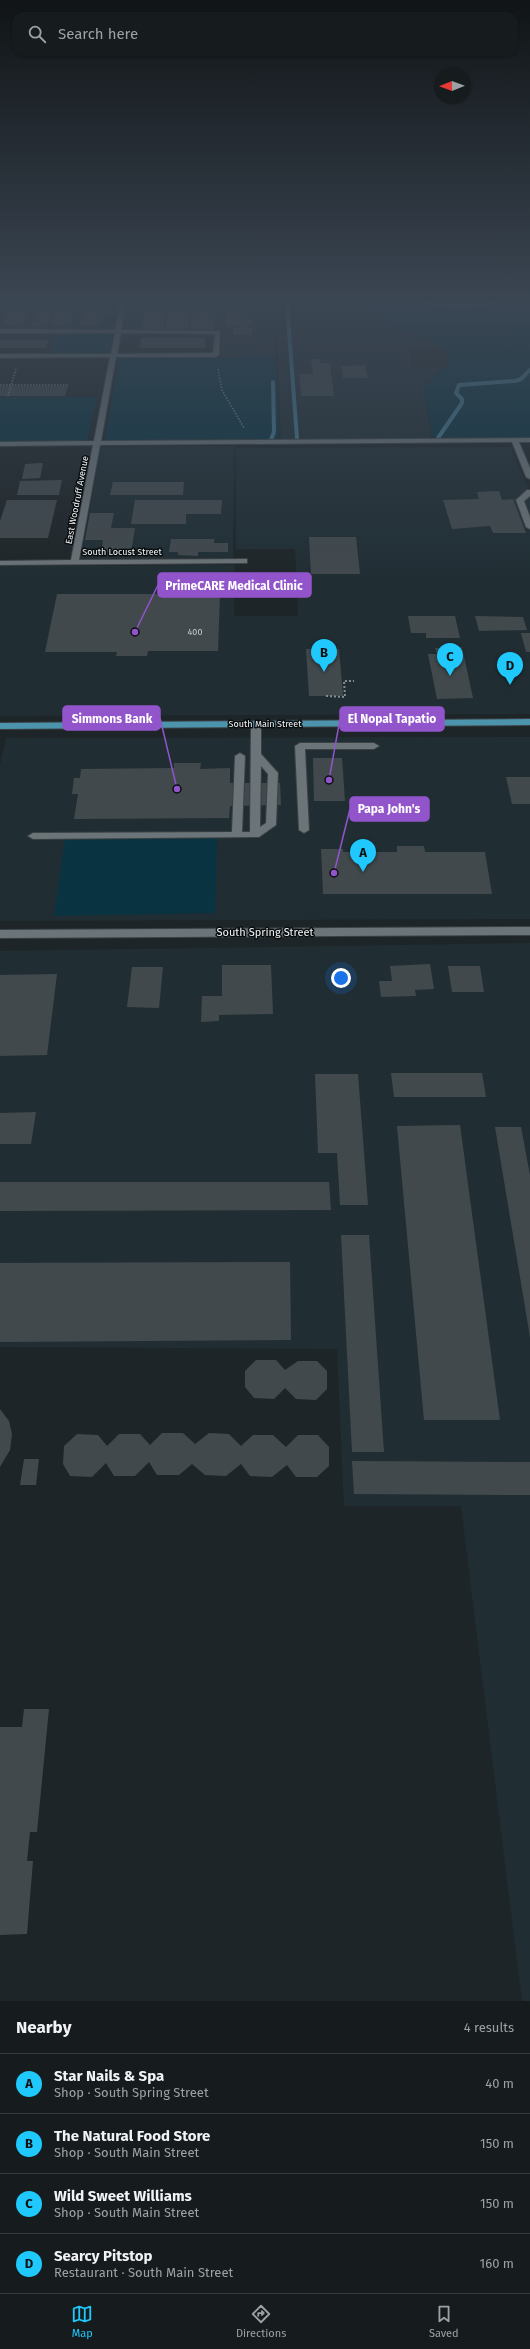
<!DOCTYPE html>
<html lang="en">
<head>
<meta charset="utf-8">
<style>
	:root { --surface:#161c1e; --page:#23292b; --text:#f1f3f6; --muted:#9ea1a4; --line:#353a3c; --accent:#20c9fd }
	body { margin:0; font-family:"Fira Sans",sans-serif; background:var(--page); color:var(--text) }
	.compass { position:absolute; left:434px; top:68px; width:36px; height:36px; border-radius:50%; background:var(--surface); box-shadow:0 1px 3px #0004; rotate:269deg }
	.you { position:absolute; left:341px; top:978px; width:14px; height:14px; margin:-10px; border:3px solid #fff; border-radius:50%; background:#1a73e8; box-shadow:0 0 0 6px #1a73e833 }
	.badge { display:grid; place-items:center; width:26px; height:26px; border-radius:50%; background:var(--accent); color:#111; font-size:13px; font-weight:700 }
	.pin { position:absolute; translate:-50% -33px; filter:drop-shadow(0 1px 2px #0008) }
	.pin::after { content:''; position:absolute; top:21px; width:14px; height:12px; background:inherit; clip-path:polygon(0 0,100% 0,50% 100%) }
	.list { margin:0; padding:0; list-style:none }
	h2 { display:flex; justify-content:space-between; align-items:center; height:52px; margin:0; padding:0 16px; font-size:17px }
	h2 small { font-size:13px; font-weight:400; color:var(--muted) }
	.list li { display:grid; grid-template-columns:26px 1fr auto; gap:12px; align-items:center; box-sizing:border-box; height:60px; padding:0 16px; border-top:1px solid var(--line) }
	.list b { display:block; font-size:15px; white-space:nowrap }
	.list p { margin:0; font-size:13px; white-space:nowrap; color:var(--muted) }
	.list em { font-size:13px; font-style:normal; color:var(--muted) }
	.icon { flex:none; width:22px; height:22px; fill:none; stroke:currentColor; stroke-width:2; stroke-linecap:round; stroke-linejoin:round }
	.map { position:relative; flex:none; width:530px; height:2001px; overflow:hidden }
	.search { position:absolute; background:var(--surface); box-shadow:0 1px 3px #0004; left:12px; right:12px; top:12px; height:44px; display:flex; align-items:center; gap:10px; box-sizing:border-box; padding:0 14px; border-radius:12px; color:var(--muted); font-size:15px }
	.sheet { height:292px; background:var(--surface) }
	nav { display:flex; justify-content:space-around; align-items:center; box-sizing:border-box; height:56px; border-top:1px solid var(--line); background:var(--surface); font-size:11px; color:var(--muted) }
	nav a { display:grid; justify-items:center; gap:2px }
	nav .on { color:var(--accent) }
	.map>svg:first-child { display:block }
	.built { fill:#202e34 }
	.green { fill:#093341 }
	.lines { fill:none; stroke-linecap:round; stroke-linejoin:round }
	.stream { stroke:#407b92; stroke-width:4 }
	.building { fill:#41494d }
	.minor-casing { stroke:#3b4143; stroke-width:2 }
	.major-casing { stroke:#3b4143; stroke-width:2 }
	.path-far1 { stroke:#878d90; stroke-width:1.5; stroke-dasharray:1.5 1.5; stroke-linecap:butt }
	.path { stroke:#878d90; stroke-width:2; stroke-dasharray:2 2; stroke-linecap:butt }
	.minor { fill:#6b7478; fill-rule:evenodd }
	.major { fill:#4c93ac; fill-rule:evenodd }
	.labels { text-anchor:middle; stroke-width:3; stroke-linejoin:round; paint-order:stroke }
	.far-street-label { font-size:9px; fill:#eff4f6; stroke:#0a0e0f }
	.number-label { font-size:9px; fill:#c4c9cc }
	.street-label { font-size:11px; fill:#eff4f6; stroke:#0a0e0f }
	.leader { fill:none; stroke:#9254ca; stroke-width:1.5 }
	.callout-dot { fill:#9254ca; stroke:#0a0e0f; stroke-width:1.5 }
	.callout { fill:#9254ca; stroke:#9254ca; stroke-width:1.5 }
	.callout-label { font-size:12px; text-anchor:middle; font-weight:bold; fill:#fff }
</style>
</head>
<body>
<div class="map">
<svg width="530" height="2001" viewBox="0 0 530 2001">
	<rect width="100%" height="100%" fill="#1e2528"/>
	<g class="built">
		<polygon points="0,300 275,300 276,357 221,357 222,331 0,330"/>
		<polygon points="276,300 362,302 397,330 428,340 438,349 409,349 411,367 442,368 424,388 431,438 281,440"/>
		<polygon points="350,300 504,300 466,308"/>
		<polygon points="234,446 233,558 81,559 101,447"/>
		<polygon points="511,447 530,493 530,714 0,716 0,566 235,565 234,616 298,616 295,549 236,549 236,448"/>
		<polygon points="530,737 530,919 0,921 0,765 6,738"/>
		<polygon points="530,943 530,2001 522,2001 461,1506 344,1506 337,1349 0,1347 0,951"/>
	</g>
	<g class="green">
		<polygon points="0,300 109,300 108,307 0,307"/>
		<path d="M504,300H530V437L446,439L432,436L424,388C429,382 449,366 449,362C450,339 411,337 398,328C386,321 375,310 364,301L466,308Z"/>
		<polygon points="56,333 112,333 108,354 50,354"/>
		<polygon points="276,357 279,439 105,440 119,358"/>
		<polygon points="0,397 97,397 87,441 0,441"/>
		<polygon points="217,838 215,913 54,916 65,839"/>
	</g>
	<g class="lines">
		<g class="stream">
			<polyline points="292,300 287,304 297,438"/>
			<polyline points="367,300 375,300"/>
			<path d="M411,300C444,308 472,309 505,300"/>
			<polyline points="112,301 117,301"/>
			<polyline points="438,438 462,403 462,399 456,393 459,385 515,381 521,379 530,370"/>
			<polyline points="271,440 274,432 273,382"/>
		</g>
	</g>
	<g class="building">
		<polygon points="37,309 52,309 47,327 31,327"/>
		<polygon points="56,309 75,309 71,325 52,326"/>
		<polygon points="84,309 108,309 106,316 102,316 100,326 79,326"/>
		<polygon points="8,310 28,310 22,325 2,325"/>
		<polygon points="144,312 166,312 163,329 141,329"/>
		<polygon points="168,312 190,312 188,329 165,329"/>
		<polygon points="193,312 215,312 214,329 191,329"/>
		<polygon points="246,312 246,317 252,317 252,325 245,325 246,328 252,328 252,335 233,335 233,328 240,328 240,326 226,326 226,313"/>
		<polygon points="141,338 205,338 205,348 140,348"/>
		<polygon points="0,340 49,340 46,348 0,348"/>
		<polygon points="311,359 319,359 320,363 330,363 334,396 301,396 299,374 313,374"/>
		<polygon points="365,365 368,378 343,378 341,366"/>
		<polygon points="0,386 68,386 65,396 0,396"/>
		<polygon points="43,463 40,478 22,479 25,464"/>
		<polygon points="62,480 59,495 17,495 20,481"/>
		<polygon points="113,482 184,482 183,495 110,495"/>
		<polygon points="499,491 502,500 513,499 526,533 493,533 490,526 452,529 443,500 479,499 477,492"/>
		<polygon points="7,500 57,500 48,538 0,538 0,521"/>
		<polygon points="135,500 222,500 221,514 186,514 186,524 131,524"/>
		<polygon points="90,513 114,513 111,528 135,528 131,552 101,552 103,540 85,540"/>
		<polygon points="309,537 356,537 360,574 311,574"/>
		<polygon points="171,539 214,539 214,543 228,543 228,552 198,552 198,556 178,555 178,552 169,552"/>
		<polygon points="57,594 220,594 218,651 148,651 147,656 116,656 117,652 45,652"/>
		<polygon points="408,616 455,616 460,638 426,638 426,633 411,633"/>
		<polygon points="475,616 523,617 527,630 479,631"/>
		<polygon points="521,633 530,633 530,652 526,652"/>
		<polygon points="462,647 473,698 437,699 428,654 437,654 435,648"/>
		<polygon points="306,649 339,649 343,696 309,696"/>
		<polygon points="313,758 342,758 345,801 314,801"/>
		<polygon points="174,763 201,763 200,769 230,768 230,783 280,783 281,805 230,806 229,818 74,819 78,794 72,794 74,778 80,778 81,769 174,768"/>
		<polygon points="506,777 530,777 530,804 512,804"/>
		<polygon points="397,846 424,846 425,852 485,852 492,894 323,894 321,849 343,849 343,852 397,852"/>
		<polygon points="430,964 434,989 415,990 416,996 381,997 379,981 392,981 390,966"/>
		<polygon points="222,965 271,965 273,1014 219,1015 219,1021 201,1022 202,996 222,996"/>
		<polygon points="448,966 480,966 484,992 452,992"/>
		<polygon points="132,967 163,967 159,1008 127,1007"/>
		<polygon points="57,974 47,1055 0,1056 0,975"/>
		<polygon points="391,1073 482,1073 486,1097 394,1097"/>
		<polygon points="315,1074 358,1074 368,1205 340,1205 337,1153 318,1153"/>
		<polygon points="36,1112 31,1144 0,1144 0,1113"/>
		<polygon points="460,1125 500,1420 424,1420 397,1126"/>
		<polygon points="495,1127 521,1127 530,1175 530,1337"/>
		<polygon points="0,1182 329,1182 331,1210 0,1211"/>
		<polygon points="341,1235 369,1235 384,1452 352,1452"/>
		<polygon points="290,1262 291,1340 0,1342 0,1263"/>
		<polygon points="256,1360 276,1360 285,1370 298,1361 317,1361 327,1371 327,1389 316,1400 296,1399 285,1388 274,1399 254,1398 245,1387 245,1371"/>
		<polygon points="0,1409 9,1421 12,1434 10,1450 0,1467"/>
		<polygon points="162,1433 183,1433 195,1444 209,1433 229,1434 241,1446 253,1435 273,1435 286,1447 298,1435 318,1435 329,1447 329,1466 317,1477 296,1477 287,1465 272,1477 250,1476 241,1464 226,1476 205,1475 192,1464 179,1475 157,1475 149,1462 135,1476 114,1476 106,1463 92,1477 70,1476 63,1464 64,1446 77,1434 98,1435 107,1446 119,1434 140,1434 150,1445"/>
		<polygon points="24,1459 39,1459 36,1485 20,1485"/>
		<polygon points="352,1461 530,1462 530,1495 354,1494"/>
		<polygon points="24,1709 49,1709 37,1832 30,1832 27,1861 33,1861 27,1934 0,1935 0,1727 22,1727"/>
	</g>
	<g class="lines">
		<g class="minor-casing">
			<g id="minor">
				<path d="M121,300H127L121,330L220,331L219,355L216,357H116L101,441L530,438V442H519L530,468V479L526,477L512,442L100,445L79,560L244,559H247V563L0,565V561L71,560L93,445L0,446V442L94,441L110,357L0,358V354H111L115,333H0V329L115,330ZM121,333L215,334L213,353L117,354Z"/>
				<polygon points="527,490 530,490 530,496 524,501 530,517 530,529 526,527 516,500"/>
				<path d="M256,721L261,724V754L278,773L276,825L259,837L33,839L28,836L33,833L232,832L235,756L240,753L245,756L242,832H250L251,724ZM261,766L268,774L266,823L260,827Z"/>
				<polygon points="300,743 374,743 379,746 374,749 305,749 309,830 304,833 299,830 295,746"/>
				<polygon points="530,927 530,935 0,938 0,930"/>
			</g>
		</g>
		<g class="major-casing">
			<polygon id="major" points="530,719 530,725 0,729 0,723"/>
		</g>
		<g class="path-far1">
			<polyline points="0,308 107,307"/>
			<polyline points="218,369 222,390 244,428"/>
			<polyline points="0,385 68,385"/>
			<polyline points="8,396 16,369"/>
		</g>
		<polyline class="path" points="326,696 345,697 344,681 354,681"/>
		<use href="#minor" class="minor"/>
		<use href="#major" class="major"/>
	</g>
	<linearGradient id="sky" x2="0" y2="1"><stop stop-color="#101416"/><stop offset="0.52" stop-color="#3b4653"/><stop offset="1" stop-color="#3b4653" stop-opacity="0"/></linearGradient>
	<rect width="530" height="580" fill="url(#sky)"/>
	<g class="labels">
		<g class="far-street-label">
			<text transform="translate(77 500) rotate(-79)" y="3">East Woodruff Avenue</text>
			<text x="122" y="555">South Locust Street</text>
			<text x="265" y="727">South Main Street</text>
		</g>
		<g class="number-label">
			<text x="195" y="635">400</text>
		</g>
		<g class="street-label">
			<text x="265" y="936">South Spring Street</text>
		</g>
	</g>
	<path class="leader" d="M135 632L158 585M177 789L160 718M329 780L340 719M334 873L350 809"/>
	<g class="callout-dot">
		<circle cx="135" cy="632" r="4"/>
		<circle cx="177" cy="789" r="4"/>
		<circle cx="329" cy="780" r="4"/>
		<circle cx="334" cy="873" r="4"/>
	</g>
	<g class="callout">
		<rect x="158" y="573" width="153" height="24" rx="4"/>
		<rect x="63" y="706" width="97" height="24" rx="4"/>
		<rect x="340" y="707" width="104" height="24" rx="4"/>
		<rect x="350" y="797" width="79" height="24" rx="4"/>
	</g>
	<g class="callout-label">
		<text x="234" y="590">PrimeCARE Medical Clinic</text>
		<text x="112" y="723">Simmons Bank</text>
		<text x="392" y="723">El Nopal Tapatio</text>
		<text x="389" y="813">Papa John's</text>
	</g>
</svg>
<svg class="compass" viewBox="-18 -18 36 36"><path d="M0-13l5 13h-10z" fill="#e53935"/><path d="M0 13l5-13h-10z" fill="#9ea1a4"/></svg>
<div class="you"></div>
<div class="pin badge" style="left:363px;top:872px">A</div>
<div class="pin badge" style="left:324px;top:672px">B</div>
<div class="pin badge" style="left:450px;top:676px">C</div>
<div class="pin badge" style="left:510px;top:685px">D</div>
<div class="search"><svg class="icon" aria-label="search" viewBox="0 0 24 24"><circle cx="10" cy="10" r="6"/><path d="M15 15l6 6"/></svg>Search here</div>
</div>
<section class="sheet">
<h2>Nearby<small>4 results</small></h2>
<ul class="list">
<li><span class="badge">A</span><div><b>Star Nails &amp; Spa</b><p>Shop · South Spring Street</p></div><em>40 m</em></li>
<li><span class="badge">B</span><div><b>The Natural Food Store</b><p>Shop · South Main Street</p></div><em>150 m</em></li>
<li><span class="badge">C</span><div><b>Wild Sweet Williams</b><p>Shop · South Main Street</p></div><em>150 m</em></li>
<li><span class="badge">D</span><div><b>Searcy Pitstop</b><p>Restaurant · South Main Street</p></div><em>160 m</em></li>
</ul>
</section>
<nav>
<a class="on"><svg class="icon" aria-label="map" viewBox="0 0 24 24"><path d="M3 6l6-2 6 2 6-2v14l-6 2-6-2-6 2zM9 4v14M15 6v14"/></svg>Map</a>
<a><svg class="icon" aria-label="directions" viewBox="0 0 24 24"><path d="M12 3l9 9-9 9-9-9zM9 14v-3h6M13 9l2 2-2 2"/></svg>Directions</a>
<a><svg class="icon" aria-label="saved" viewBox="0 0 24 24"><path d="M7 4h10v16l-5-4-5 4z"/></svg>Saved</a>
</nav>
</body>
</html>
